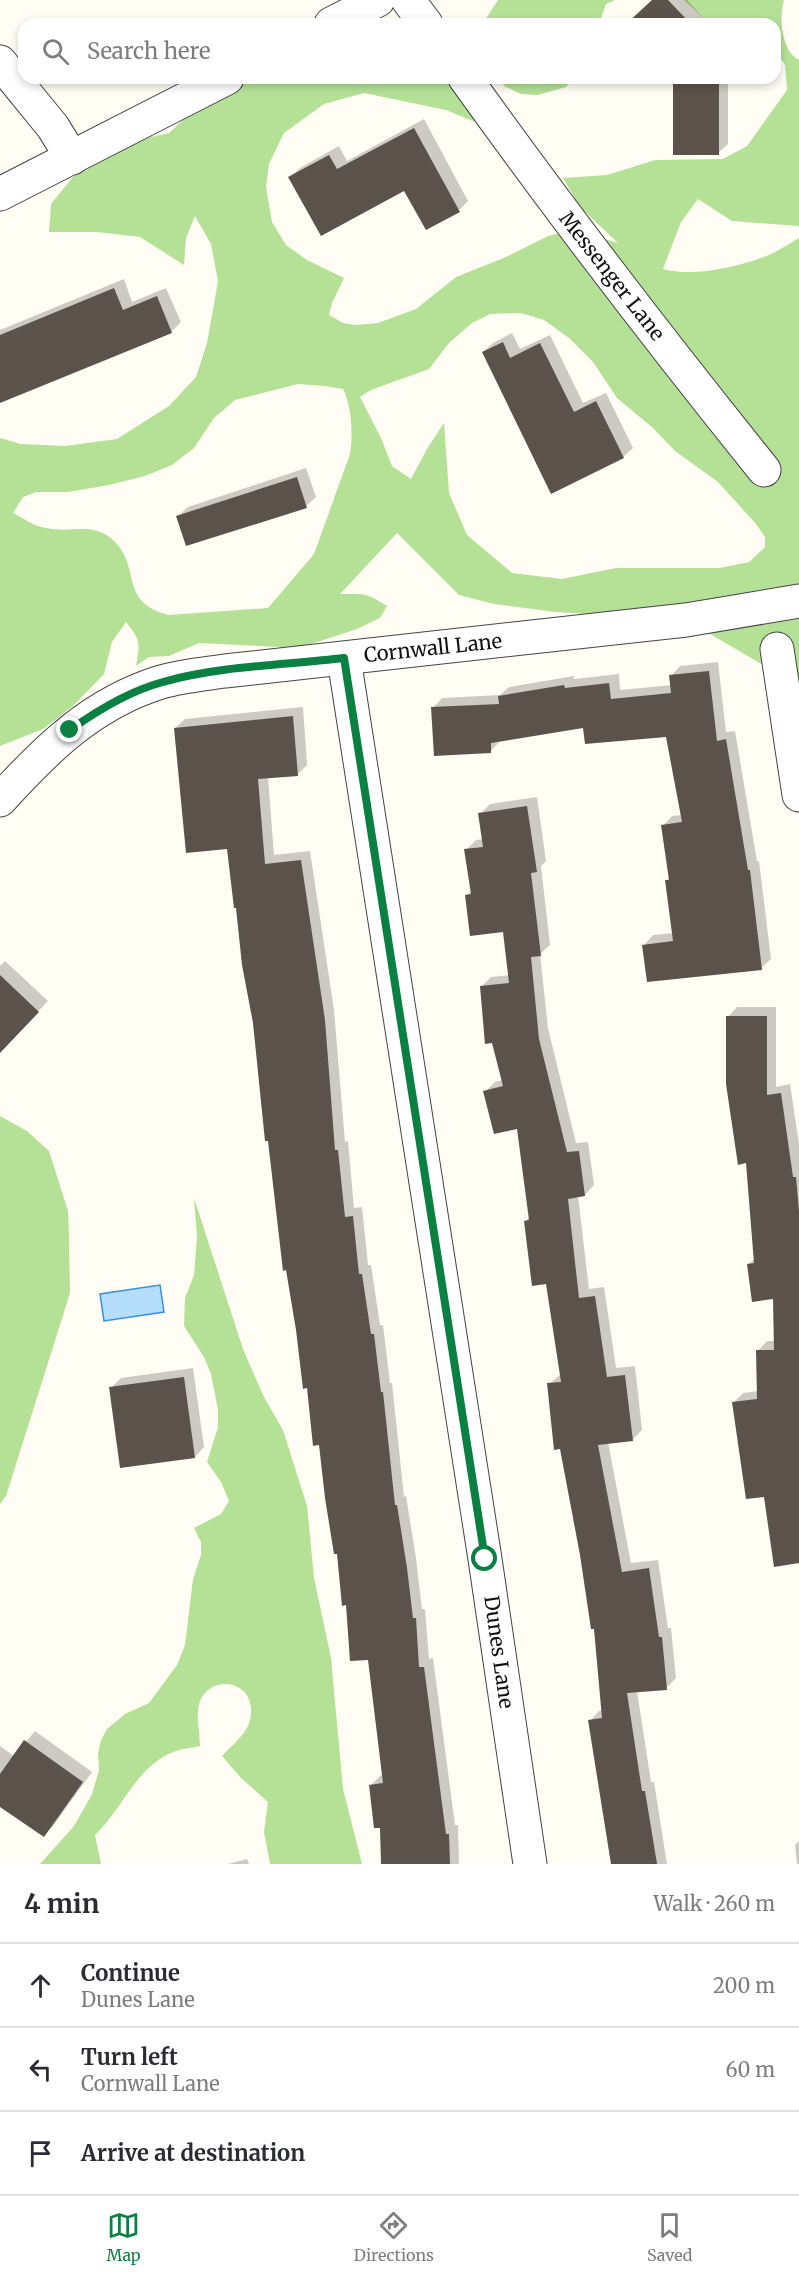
<!DOCTYPE html>
<html lang="en">
<head>
<meta charset="utf-8">
<style>
	:root { --surface:#fff; --page:#f2f2f3; --text:#2b2b33; --muted:#7c7c81; --line:#e1e1e2; --accent:#0b8043 }
	body { margin:0; font-family:Merriweather,serif; background:var(--page); color:var(--text) }
	.stop { position:absolute; width:18px; height:18px; margin:-14px; border:4px solid #0b8043; border-radius:50%; background:#fff }
	.stop.end { background:#0b8043; border-color:#fff; box-shadow:0 2px 6px #0008 }
	.list { margin:0; padding:0; list-style:none }
	h2 { display:flex; justify-content:space-between; align-items:center; height:78px; margin:0; padding:0 24px; font-size:26px }
	h2 small { font-size:20px; font-weight:400; color:var(--muted) }
	.list li { display:grid; grid-template-columns:39px 1fr auto; gap:18px; align-items:center; box-sizing:border-box; height:84px; padding:0 24px; border-top:2px solid var(--line) }
	.list b { display:block; font-size:22px; white-space:nowrap }
	.list p { margin:0; font-size:20px; white-space:nowrap; color:var(--muted) }
	.list em { font-size:20px; font-style:normal; color:var(--muted) }
	.icon { flex:none; width:33px; height:33px; fill:none; stroke:currentColor; stroke-width:2; stroke-linecap:round; stroke-linejoin:round }
	.map { position:relative; flex:none; width:799px; height:1864px; overflow:hidden }
	.search { position:absolute; background:var(--surface); box-shadow:0 3px 9px #0003; left:18px; right:18px; top:18px; height:66px; display:flex; align-items:center; gap:15px; box-sizing:border-box; padding:0 21px; border-radius:18px; color:var(--muted); font-size:22px }
	.sheet { height:330px; background:var(--surface) }
	nav { display:flex; justify-content:space-around; align-items:center; box-sizing:border-box; height:84px; border-top:2px solid var(--line); background:var(--surface); font-size:16px; color:var(--muted) }
	nav a { display:grid; justify-items:center; gap:3px }
	nav .on { color:var(--accent) }
	.map>svg:first-child { display:block }
	.forest { fill:#b5e197; fill-rule:evenodd }
	.water { fill:#b4defc; stroke:#3491da; stroke-width:1.5 }
	.shadow { fill:#0003 }
	.building { fill:#5b524c }
	.lines { fill:none; stroke-linecap:round; stroke-linejoin:round }
	.minor-casing { stroke:#444; stroke-width:35 }
	.tertiary-casing { stroke:#444; stroke-width:35 }
	.minor { stroke:#fff; stroke-width:33 }
	.tertiary { stroke:#fff; stroke-width:33 }
	.route { stroke:#0b8043; stroke-width:8 }
	.labels { text-anchor:middle; stroke-width:6; stroke-linejoin:round; paint-order:stroke }
	.street-label { font-size:20px; fill:#111; stroke:#fff }
</style>
</head>
<body>
<div class="map">
<svg width="799" height="1864" viewBox="0 0 799 1864">
	<rect width="100%" height="100%" fill="#fffdf4"/>
	<g class="forest">
		<polygon points="498,0 615,0 606,4 599,24 486,24 485,20"/>
		<path d="M684,0H784C779,18 781,50 799,60V226L732,221L698,199L681,222L663,269C693,277 732,268 761,258C774,254 787,245 799,238V686L686,620L556,612L494,604L459,595L397,533L340,594C364,594 366,592 387,606L380,618L357,629L299,648L199,643L169,656L149,657L136,666C140,643 141,641 126,622L112,642L104,674L73,706L43,729L0,746V438L21,444L65,446L117,439L169,406L196,377L207,343L218,281L211,244L195,216L186,238L184,265L140,237L97,232H49L51,204L77,172L110,146L169,133L228,78H464L487,127L446,110L364,93L324,104L284,133L269,164L266,187L272,222L286,245L307,260L344,278L332,303L329,315L343,323L356,325L378,323L416,309L456,277L506,257L548,236L574,230L618,243L580,207L563,178L607,175L655,160L723,159L747,146L787,90L785,65L775,50V24H710ZM521,313L544,320L569,338L593,362L617,398L653,428L675,451L718,482L756,524L765,537V547L749,562L719,568H616L562,579L512,573L467,535L449,493L444,423L427,449L411,479L392,466L381,438L360,397L371,390L429,369L449,343L472,323L490,314ZM298,384L325,386L343,389C352,407 353,435 350,454L314,554L268,608L169,615C119,603 141,568 115,542C93,520 74,534 46,528C34,526 24,519 13,513L23,497L36,492H68L109,485L145,476L172,465L194,448L214,418L235,400Z"/>
		<polygon points="500,78 574,78 566,87 538,95 521,94 504,86"/>
		<polygon points="0,1116 27,1131 49,1151 68,1211 69,1235 70,1293 6,1496 0,1504"/>
		<path d="M194,1198L243,1349L264,1397L283,1430L307,1506L314,1578L331,1658L343,1789L362,1864H270L264,1832L268,1802L241,1778L222,1756C231,1746 247,1734 250,1720C259,1681 212,1672 200,1701C195,1715 200,1732 200,1746C192,1748 184,1748 176,1751C137,1764 123,1809 95,1835L101,1864H40L74,1826L92,1794L99,1770L98,1753L101,1740L107,1729L125,1714L149,1703L177,1665L185,1645L193,1579L201,1555V1542L194,1528L221,1514L229,1501L221,1482L207,1462L218,1427V1410L211,1374L204,1357L184,1326L185,1298L194,1275L197,1237Z"/>
	</g>
	<polygon class="water" points="160,1285 164,1312 104,1321 100,1294"/>
	<g class="shadow">
		<polygon points="654,0 687,0 709,24 645,24"/>
		<polygon points="675,78 728,78 728,144 718,153"/>
		<polygon points="424,119 468,201 459,210 405,189 290,177 300,168 339,146 347,161"/>
		<polygon points="124,279 132,302 166,288 181,322 171,332 0,402 0,330"/>
		<polygon points="512,333 520,349 550,335 583,403 606,393 633,448 623,457 483,352 493,343"/>
		<polygon points="306,468 316,497 306,506 178,516 188,507"/>
		<polygon points="718,662 726,732 735,731 757,861 759,861 771,959 761,968 644,945 653,935 673,933 666,881 670,877 663,826 672,816 682,815 667,735 585,726 500,741 491,751 433,708 442,698 500,695 509,687 574,676 574,679 619,674 620,690 672,685 671,676 680,666"/>
		<polygon points="303,707 307,765 297,775 268,777 274,855 310,851 334,1010 345,1142 348,1141 354,1208 362,1207 368,1265 371,1265 380,1325 383,1325 390,1383 392,1383 404,1497 406,1496 416,1558 422,1609 425,1609 429,1659 433,1658 455,1825 458,1825 459,1864 383,1864 381,1826 371,1785 381,1775 384,1775 369,1658 348,1603 321,1443 308,1387 228,847 175,728 185,719"/>
		<polygon points="537,797 546,861 541,866 550,945 540,954 548,1028 576,1143 588,1142 594,1185 585,1195 578,1196 589,1289 604,1287 616,1368 635,1366 642,1430 632,1440 608,1442 631,1563 658,1560 668,1628 671,1628 676,1678 666,1688 637,1691 651,1782 654,1782 667,1864 613,1864 590,1721 599,1711 603,1710 595,1627 549,1384 561,1374 547,1283 526,1221 530,1216 518,1127 485,1092 495,1082 503,1080 481,987 491,977 510,975 504,930 467,895 472,890 466,850 476,840 484,839 480,814 490,804"/>
		<polygon points="5,961 48,1001 0,1052 0,966"/>
		<polygon points="737,1007 776,1007 776,1087 790,1084 799,1144 799,1565 765,1495 733,1403 743,1393 759,1391 758,1351 767,1341 775,1341 774,1298 749,1264 755,1258 748,1162 728,1017"/>
		<polygon points="193,1368 204,1447 195,1457 111,1388 121,1378"/>
		<polygon points="35,1731 92,1772 53,1826 44,1835 0,1805 0,1746 14,1756"/>
		<polygon points="799,1841 799,1864 797,1864 795,1845"/>
		<polygon points="247,1859 249,1864 228,1864"/>
	</g>
	<g class="building">
		<polygon points="652,0 668,0 691,24 626,24"/>
		<rect x="673" y="78" width="46" height="77"/>
		<polygon points="414,128 460,212 426,230 404,191 321,236 288,177 329,155 337,169"/>
		<polygon points="114,288 123,310 157,296 172,333 0,403 0,335"/>
		<polygon points="503,342 510,358 540,343 574,412 596,401 624,458 551,494 482,352"/>
		<polygon points="297,477 307,508 186,546 176,516"/>
		<polygon points="709,671 717,741 726,739 748,870 750,870 762,970 647,982 642,945 673,941 665,880 669,880 661,825 682,822 666,737 585,744 583,728 491,743 491,753 434,756 431,707 499,704 498,696 564,685 565,688 609,683 611,699 671,693 669,675"/>
		<polygon points="293,716 298,776 258,779 265,864 301,860 325,1020 335,1150 338,1150 345,1217 353,1216 359,1274 362,1274 371,1334 374,1334 381,1392 383,1392 395,1505 397,1505 407,1568 413,1618 416,1618 419,1667 424,1667 446,1834 449,1834 450,1864 381,1864 380,1828 374,1828 369,1785 383,1783 368,1660 350,1661 346,1605 342,1606 337,1554 334,1554 325,1498 319,1445 313,1446 307,1388 303,1389 296,1330 286,1270 283,1271 268,1141 265,1141 253,1023 242,965 236,908 234,908 227,849 186,853 174,728"/>
		<polygon points="527,806 537,872 531,873 541,956 531,957 539,1039 567,1152 579,1151 585,1196 568,1199 579,1298 595,1296 607,1377 625,1375 633,1441 598,1445 622,1572 649,1568 659,1637 662,1637 667,1690 627,1693 642,1791 645,1791 657,1864 611,1864 588,1720 602,1718 594,1629 591,1629 580,1555 560,1449 554,1450 547,1383 561,1382 546,1284 532,1286 524,1221 529,1220 517,1129 494,1134 483,1091 503,1086 492,1043 485,1044 480,986 509,983 503,932 470,936 465,895 471,894 464,849 483,847 478,813"/>
		<polygon points="0,975 39,1012 0,1053"/>
		<polygon points="726,1016 767,1016 767,1095 781,1093 793,1177 796,1177 799,1211 799,1563 774,1567 764,1497 746,1499 732,1402 757,1399 756,1350 774,1350 773,1299 752,1302 747,1264 754,1263 746,1163 738,1165 726,1084"/>
		<polygon points="184,1377 195,1458 120,1468 109,1387"/>
		<polygon points="24,1740 83,1782 44,1837 0,1807 0,1774"/>
	</g>
	<g class="lines">
		<g class="minor-casing">
			<g id="minor">
				<polyline points="408,0 426,24"/>
				<polyline points="0,62 53,127 72,158"/>
				<path d="M465,78C561,212 661,342 764,470"/>
				<polyline points="777,649 799,795"/>
				<polyline points="344,659 485,1559 530,1864"/>
				<path d="M0,800C47,748 93,703 161,682C182,676 204,674 225,671L686,620L799,601"/>
			</g>
		</g>
		<g class="tertiary-casing">
			<g id="tertiary">
				<polyline points="331,24 378,0"/>
				<polyline points="0,194 227,78"/>
			</g>
		</g>
		<use href="#minor" class="minor"/>
		<use href="#tertiary" class="tertiary"/>
	</g>
	<g class="lines">
		<path class="route" d="M70,730C98,710 129,691 163,682C218,666 286,665 344,658L485,1559"/>
	</g>
	<g class="labels">
		<g class="street-label">
			<text transform="translate(612 276) rotate(52)" y="7">Messenger Lane</text>
			<text transform="translate(433 648) rotate(-6)" y="7">Cornwall Lane</text>
			<text transform="translate(499 1652) rotate(82)" y="7">Dunes Lane</text>
		</g>
	</g>
</svg>
<div class="stop" style="left:485px;top:1559px"></div>
<div class="stop end" style="left:70px;top:730px"></div>
<div class="search"><svg class="icon" aria-label="search" viewBox="0 0 24 24"><circle cx="10" cy="10" r="6"/><path d="M15 15l6 6"/></svg>Search here</div>
</div>
<section class="sheet">
<h2>4 min<small>Walk · 260 m</small></h2>
<ul class="list">
<li><svg class="icon" aria-label="ahead" viewBox="0 0 24 24"><path d="M12 20V5M6 11l6-6 6 6"/></svg><div><b>Continue</b><p>Dunes Lane</p></div><em>200 m</em></li>
<li><svg class="icon" aria-label="left" viewBox="0 0 24 24"><path d="M17 20v-9H6M10 6l-5 5 5 5"/></svg><div><b>Turn left</b><p>Cornwall Lane</p></div><em>60 m</em></li>
<li><svg class="icon" aria-label="arrive" viewBox="0 0 24 24"><path d="M6 21V4h12l-3 4 3 4H6"/></svg><div><b>Arrive at destination</b></div></li>
</ul>
</section>
<nav>
<a class="on"><svg class="icon" aria-label="map" viewBox="0 0 24 24"><path d="M3 6l6-2 6 2 6-2v14l-6 2-6-2-6 2zM9 4v14M15 6v14"/></svg>Map</a>
<a><svg class="icon" aria-label="directions" viewBox="0 0 24 24"><path d="M12 3l9 9-9 9-9-9zM9 14v-3h6M13 9l2 2-2 2"/></svg>Directions</a>
<a><svg class="icon" aria-label="saved" viewBox="0 0 24 24"><path d="M7 4h10v16l-5-4-5 4z"/></svg>Saved</a>
</nav>
</body>
</html>
